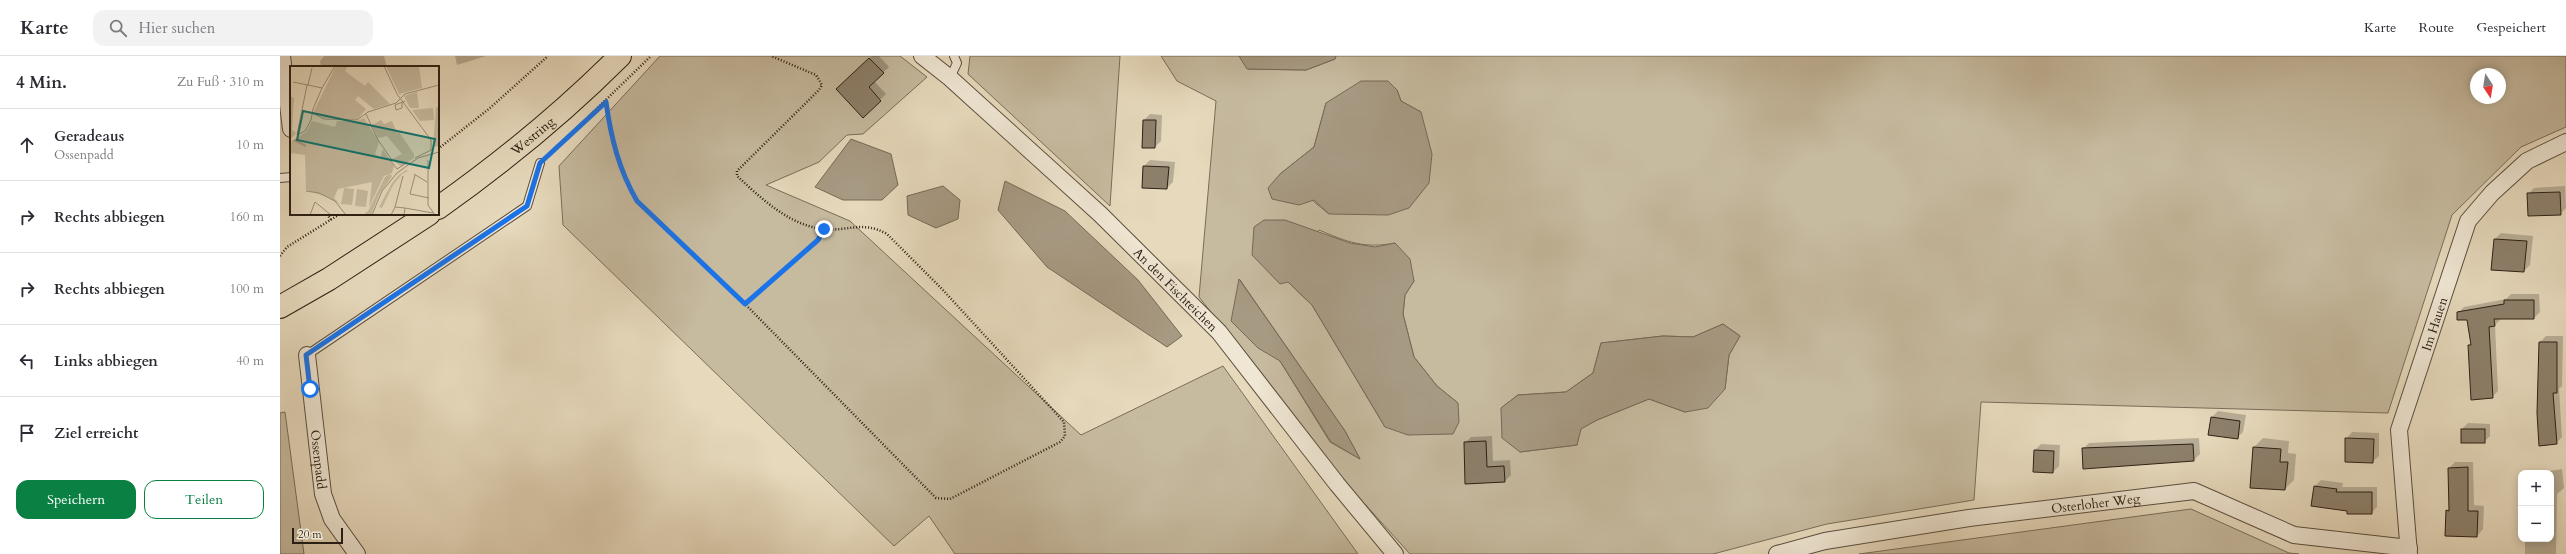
<!DOCTYPE html>
<html lang="de">
<head>
<meta charset="utf-8">
<style>
	:root { --surface:#fff; --page:#f2f2f3; --text:#2b2b33; --muted:#7c7c81; --line:#e1e1e2; --accent:#0b8043 }
	body { margin:0; font-family:Cardo,serif; background:var(--page); color:var(--text) }
	.controls { position:absolute; right:12px; bottom:12px; display:grid; overflow:hidden; border-radius:8px; box-shadow:0 2px 10px #0003 }
	.controls button { width:36px; height:36px; display:grid; place-items:center; padding:0; border:0; border-bottom:1px solid var(--line); background:var(--surface); color:var(--text); font:20px sans-serif }
	.compass { position:absolute; left:2190px; top:12px; width:36px; height:36px; border-radius:50%; background:var(--surface); box-shadow:0 2px 10px #0003; rotate:168deg }
	.scale { position:absolute; left:12px; bottom:10px; width:51px; box-sizing:border-box; padding-left:4px; border:2px solid #2c2014; border-top:0; font-size:11px; line-height:14px; white-space:nowrap; color:#2c2014; -webkit-text-stroke:3px #efe6d3; paint-order:stroke }
	.stop { position:absolute; width:12px; height:12px; margin:-9px; border:3px solid #1a73e8; border-radius:50%; background:#fff }
	.stop.end { background:#1a73e8; border-color:#fff; box-shadow:0 1px 4px #0008 }
	.list { margin:0; padding:0; list-style:none }
	h2 { display:flex; justify-content:space-between; align-items:center; height:52px; margin:0; padding:0 16px; font-size:17px }
	h2 small { font-size:13px; font-weight:400; color:var(--muted) }
	.list li { display:grid; grid-template-columns:26px 1fr auto; gap:12px; align-items:center; box-sizing:border-box; height:72px; padding:0 16px; border-top:1px solid var(--line) }
	.list b { display:block; font-size:15px; white-space:nowrap }
	.list p { margin:0; font-size:13px; white-space:nowrap; color:var(--muted) }
	.list em { font-size:13px; font-style:normal; color:var(--muted) }
	.actions { display:flex; gap:8px; padding:12px 16px }
	.actions a { flex:1; padding:9px 0; border:1px solid var(--accent); border-radius:12px; text-align:center; font-size:14px; color:var(--accent) }
	.actions .main { background:var(--accent); color:#fff }
	.icon { flex:none; width:22px; height:22px; fill:none; stroke:currentColor; stroke-width:2; stroke-linecap:round; stroke-linejoin:round }
	.map { position:relative; flex:none; width:2286px; height:498px; overflow:hidden }
	header { display:flex; align-items:center; gap:24px; box-sizing:border-box; height:56px; padding:0 20px; background:var(--surface); border-bottom:1px solid var(--line) }
	header strong { font-size:19px }
	nav { display:flex; gap:22px; margin-inline-start:auto; font-size:14px }
	.search { width:280px; height:36px; background:var(--page); display:flex; align-items:center; gap:10px; box-sizing:border-box; padding:0 14px; border-radius:12px; color:var(--muted); font-size:15px }
	main { display:flex }
	aside { flex:1; background:var(--surface) }
	.map>svg:first-child { display:block }
	.green { fill:#c6ba9f; stroke:#796d5a; fill-rule:evenodd }
	.water { fill:#a79a83; stroke:#766957 }
	.shadow { fill:#0003 }
	.building { fill:#8d806b; stroke:#2c2014 }
	.lines { fill:none; stroke-linecap:round; stroke-linejoin:round }
	.lane-casing { stroke:#5a4e3e; stroke-width:10 }
	.street-casing { stroke:#5a4e3e; stroke-width:18 }
	.primary-casing { stroke:#2c2014; stroke-width:24 }
	.path { stroke:#2c2014; stroke-width:2.5; stroke-dasharray:1 2; stroke-linecap:butt }
	.lane { stroke:#efe6d3; stroke-width:8 }
	.street { stroke:#efe6d3; stroke-width:16 }
	.primary { stroke:#e6d9bc; stroke-width:22 }
	.route { stroke:#1a73e8; stroke-width:5 }
	.labels { text-anchor:middle; stroke-width:3; stroke-linejoin:round; paint-order:stroke }
	.street-label { font-size:13px; fill:#2c2014; stroke:#efe6d3 }
	.inset-river { fill:none; stroke:#a79a83; stroke-width:2 }
	.inset-road { fill:none; stroke:#9c8f79; stroke-width:1 }
	.view { fill:#0f766e; fill-opacity:0.15; stroke:#0f766e; stroke-width:2 }
	.inset-edge { fill:none; stroke:#2c2014; stroke-width:2 }
</style>
</head>
<body>
<header>
<strong>Karte</strong>
<div class="search"><svg class="icon" aria-label="search" viewBox="0 0 24 24"><circle cx="10" cy="10" r="6"/><path d="M15 15l6 6"/></svg>Hier suchen</div>
<nav><a>Karte</a><a>Route</a><a>Gespeichert</a></nav>
</header>
<main>
<aside>
<h2>4 Min.<small>Zu Fuß · 310 m</small></h2>
<ul class="list">
<li><svg class="icon" aria-label="ahead" viewBox="0 0 24 24"><path d="M12 20V5M6 11l6-6 6 6"/></svg><div><b>Geradeaus</b><p>Ossenpadd</p></div><em>10 m</em></li>
<li><svg class="icon" aria-label="right" viewBox="0 0 24 24"><path d="M7 20v-9h11M14 6l5 5-5 5"/></svg><div><b>Rechts abbiegen</b></div><em>160 m</em></li>
<li><svg class="icon" aria-label="right" viewBox="0 0 24 24"><path d="M7 20v-9h11M14 6l5 5-5 5"/></svg><div><b>Rechts abbiegen</b></div><em>100 m</em></li>
<li><svg class="icon" aria-label="left" viewBox="0 0 24 24"><path d="M17 20v-9H6M10 6l-5 5 5 5"/></svg><div><b>Links abbiegen</b></div><em>40 m</em></li>
<li><svg class="icon" aria-label="arrive" viewBox="0 0 24 24"><path d="M6 21V4h12l-3 4 3 4H6"/></svg><div><b>Ziel erreicht</b></div></li>
</ul>
<div class="actions"><a class="main">Speichern</a><a>Teilen</a></div>
</aside>
<div class="map">
<svg width="2286" height="498" viewBox="0 0 2286 498">
	<rect width="100%" height="100%" fill="#e6d9bc"/>
	<filter id="stains"><feTurbulence type="fractalNoise" baseFrequency=".005" numOctaves="4"/><feColorMatrix values="0 0 0 0 .2 0 0 0 0 .09 0 0 0 0 .02 0 0 0 .5 -.17"/></filter>
	<radialGradient id="worn" r=".72"><stop offset=".6" stop-color="#630" stop-opacity="0"/><stop offset="1" stop-color="#630" stop-opacity=".3"/></radialGradient>
	<g class="green">
		<polygon points="380,0 620,0 647,21 583,78 567,79 539,106 486,129 570,165 801,379 943,310 1078,498 675,498 649,460 614,490 283,169 279,110"/>
		<polygon points="690,0 840,0 830,150 688,18"/>
		<path d="M881,0H959L968,13L1026,14L1055,3L1056,0H2286V71L2241,91L2172,159L2108,357L1701,346L1694,444L1547,468L1433,498H1130L1065,426L919,241L936,45L897,25ZM2196,18H2220V42H2196ZM1117,34L1121,45L1141,56L1049,158L1000,118L1034,91L1046,47ZM1039,174C1067,186 1085,193 1115,187L1134,225L1125,239L1123,258L1134,301L1157,330L1178,347L1105,371L1032,249L1008,226ZM960,224L1065,375L1080,403L1050,386L1000,305ZM1443,268L1460,280L1449,299L1445,333L1405,356L1369,343L1317,364L1300,373L1297,389L1240,396L1221,352L1238,339L1286,336L1313,317L1321,287L1383,280L1413,281Z"/>
		<polygon points="5,356 24,498 0,498 0,357"/>
		<polygon points="1911,453 2009,497 2019,498 1579,498"/>
	</g>
	<g class="water">
		<polygon points="959,0 1056,0 1055,3 1026,14 967,13"/>
		<polygon points="1081,25 1108,25 1117,34 1121,45 1141,56 1152,98 1149,127 1129,152 1108,159 1049,158 1034,144 1019,149 992,143 988,132 1000,118 1034,91 1046,47"/>
		<polygon points="571,83 611,98 618,129 602,144 563,144 535,131"/>
		<polygon points="725,125 785,155 858,224 902,280 887,291 767,211 718,154"/>
		<polygon points="663,130 680,144 678,163 656,172 628,159 627,140"/>
		<polygon points="984,164 1005,164 1070,187 1095,191 1115,187 1130,203 1134,225 1125,239 1123,258 1134,301 1157,330 1178,347 1179,366 1173,378 1128,379 1105,371 1032,249 1008,226 1000,228 972,199 974,171"/>
		<polygon points="959,223 1065,375 1080,403 1051,386 1000,305 978,292 951,265"/>
		<polygon points="1443,268 1460,280 1449,299 1445,333 1428,352 1405,356 1369,343 1317,364 1301,373 1297,389 1240,396 1222,382 1221,352 1238,339 1286,336 1313,317 1321,287 1383,280 1413,281"/>
	</g>
	<g class="shadow">
		<polygon points="44,0 104,0 107,11 41,11 40,5"/>
		<polygon points="175,0 206,0 177,9"/>
		<polygon points="592,0 599,0 609,11 594,25 606,38 583,60 563,27"/>
		<polygon points="870,58 882,59 881,85 875,91 864,64"/>
		<polygon points="870,104 895,106 893,126 887,132 863,131 864,110"/>
		<polygon points="2285,130 2286,152 2280,158 2248,138 2254,132"/>
		<polygon points="2221,177 2253,180 2250,209 2244,215 2215,183"/>
		<polygon points="2231,238 2259,238 2260,256 2254,262 2222,262 2215,269 2218,335 2212,341 2189,289 2192,287 2187,263 2178,257 2184,251 2226,243"/>
		<polygon points="2266,280 2283,280 2282,330 2279,333 2282,381 2276,387 2260,286"/>
		<polygon points="1938,355 1966,359 1963,376 1957,382 1929,378 1932,361"/>
		<polygon points="2188,367 2210,368 2210,380 2204,386 2182,373"/>
		<polygon points="2072,376 2099,377 2099,400 2092,406 2066,383"/>
		<polygon points="1212,380 1213,405 1230,404 1231,419 1225,425 1186,427 1185,387 1191,381"/>
		<polygon points="1919,382 1920,398 1914,404 1803,393 1809,387"/>
		<polygon points="1983,382 2009,385 2008,397 2016,398 2014,424 2005,433 1974,391"/>
		<polygon points="1761,388 1780,389 1779,410 1773,416 1755,394"/>
		<polygon points="2175,406 2193,406 2194,449 2204,450 2203,473 2197,480 2167,455 2170,452 2169,412"/>
		<polygon points="2282,413 2284,432 2277,438 2276,498 2245,498 2245,483 2271,483 2271,417 2259,417"/>
		<polygon points="2041,424 2063,427 2062,431 2097,431 2097,451 2091,457 2068,454 2035,430"/>
	</g>
	<g class="building">
		<polygon points="589,2 604,17 589,31 601,45 583,62 556,33"/>
		<polygon points="863,64 876,64 875,92 862,92"/>
		<polygon points="863,110 889,111 887,133 862,132"/>
		<polygon points="2280,136 2281,159 2248,160 2247,137"/>
		<polygon points="2214,183 2247,185 2244,216 2211,214"/>
		<polygon points="2224,244 2254,244 2254,263 2214,263 2215,270 2209,271 2213,342 2191,344 2188,289 2191,289 2187,264 2177,264 2177,256 2224,248"/>
		<polygon points="2259,286 2277,286 2277,337 2273,337 2277,388 2259,390 2257,357"/>
		<polygon points="1931,361 1960,365 1958,383 1928,379"/>
		<rect x="2181" y="373" width="24" height="14"/>
		<polygon points="2065,382 2094,383 2093,407 2065,406"/>
		<polygon points="1206,385 1207,411 1224,410 1225,426 1185,428 1184,386"/>
		<polygon points="1913,388 1914,405 1803,413 1802,392"/>
		<polygon points="1973,391 2001,393 2000,406 2008,406 2005,434 1970,432"/>
		<polygon points="1754,394 1774,395 1773,417 1753,416"/>
		<polygon points="2188,411 2188,455 2198,455 2197,481 2165,480 2166,454 2169,455 2168,412"/>
		<polygon points="2034,430 2057,433 2056,436 2092,436 2092,458 2067,458 2067,455 2031,450"/>
	</g>
	<g class="lines">
		<g class="lane-casing">
			<g id="lane">
				<polyline points="670,22 677,7 674,0"/>
				<polyline points="0,122 11,121"/>
				<polyline points="27,299 247,150 260,107"/>
			</g>
		</g>
		<g class="street-casing">
			<g id="street">
				<polyline points="2,0 11,73"/>
				<path id="s1" d="M642,0L670,22L820,158L939,276L1057,428L1115,498"/>
				<path id="s2" d="M27,299L43,438L52,463L77,498"/>
				<path id="s3" d="M1497,498L1545,485L1689,462L1914,435L2014,479L2129,492"/>
				<path id="s4" d="M2129,498L2119,374L2188,165L2212,137L2247,105L2286,86"/>
			</g>
		</g>
		<g class="primary-casing">
			<g id="primary">
				<path id="s5" d="M158,152C223,106 284,56 340,0"/>
				<polyline points="0,251 49,223 149,158"/>
			</g>
		</g>
		<g class="path">
			<path d="M326,46C331,82 339,114 357,145L465,248L656,442L670,443L780,386L785,380L784,366L663,234L607,178C582,164 568,176 543,173C509,169 482,143 457,120V115L539,34L542,29L536,19L491,0"/>
			<polyline points="158,93 210,52 268,0"/>
			<polyline points="268,100 371,0"/>
			<polyline points="47,158 51,164"/>
			<polyline points="0,200 7,191 60,158"/>
			<polyline points="465,248 538,184 543,173"/>
		</g>
		<use href="#lane" class="lane"/>
		<use href="#street" class="street"/>
		<use href="#primary" class="primary"/>
	</g>
	<g class="lines">
		<path class="route" d="M30,333L26,299L247,150L260,107L326,46C331,82 339,114 357,145L465,248L538,184L544,173"/>
	</g>
	<g class="labels">
		<g class="street-label">
			<text dy="5" stroke="none"><textPath href="#s5" startOffset="119">Westring</textPath></text>
			<text dy="5" stroke="none"><textPath href="#s1" startOffset="345">An den Fischteichen</textPath></text>
			<text dy="5" stroke="none"><textPath href="#s4" startOffset="236">Im Hauen</textPath></text>
			<text dy="5" stroke="none"><textPath href="#s2" startOffset="105">Ossenpadd</textPath></text>
			<text dy="5" stroke="none"><textPath href="#s3" startOffset="323">Osterloher Weg</textPath></text>
		</g>
	</g>
	<g transform="translate(10 10)">
		<rect width="149" height="149" fill="#e6d9bc"/>
		<path d="M46,0H58L55,5L75,20L78,16L100,38L84,43L68,30L65,34L76,43L67,54L34,52L23,47ZM96,0H129L132,22L109,28ZM127,26L129,42H120L114,30ZM0,30L4,32L2,64L6,67L0,74ZM146,41L149,42V80L143,81ZM143,42L144,54L130,55L122,44ZM74,52L89,76L85,88L90,92L93,83L104,100L102,107L94,110L79,141L82,116L48,123L44,132L50,138L37,131L16,124L15,89L0,87V76L16,66L22,55L45,61L47,55H67ZM91,54L94,58L102,55L107,67L109,66L124,88V92L111,100L104,95L102,93L112,88L97,70L88,72L82,59ZM116,104L118,105L112,108L103,119L92,142L89,141L101,119L108,110ZM100,108L102,110L89,129L81,149H73L78,145L95,111ZM54,122L64,123L62,139L51,138ZM67,123L78,125L76,141L65,140Z" fill="#c6ba9f"/>
		<path class="inset-river" d="M4,74L16,80"/>
		<path class="inset-road" d="M94,0L107,28L141,74V84L125,92M3,16L18,19L32,22L23,43L21,54L15,65L7,69L17,19H18L22,2M32,22L45,0M112,37V42L106,44L105,39L115,35M22,47L34,53L67,54L78,46L106,37L115,28L149,19M76,48L88,74L102,94M100,94L107,103L115,98M138,94V139L145,149M124,108L137,116M125,109L120,128L139,132M16,125L29,127L45,135L56,149M105,141L113,110M20,149L25,136L41,149M82,149L92,125L107,107L128,92L149,86M101,149L105,141L115,142M114,149L115,142L143,147"/>
		<path class="view" d="M13,45L145,73L139,102L7,74Z"/>
		<rect width="149" height="149" class="inset-edge"/>
	</g>
	<rect width="100%" height="100%" filter="url(#stains)"/>
	<rect width="100%" height="100%" fill="url(#worn)"/>
</svg>
<div class="controls">
<button>+</button>
<button>−</button>
</div>
<svg class="compass" viewBox="-18 -18 36 36"><path d="M0-13l5 13h-10z" fill="#e53935"/><path d="M0 13l5-13h-10z" fill="#7c7c81"/></svg>
<div class="scale">20 m</div>
<div class="stop" style="left:30px;top:333px"></div>
<div class="stop end" style="left:544px;top:173px"></div>
</div>
</main>
</body>
</html>
